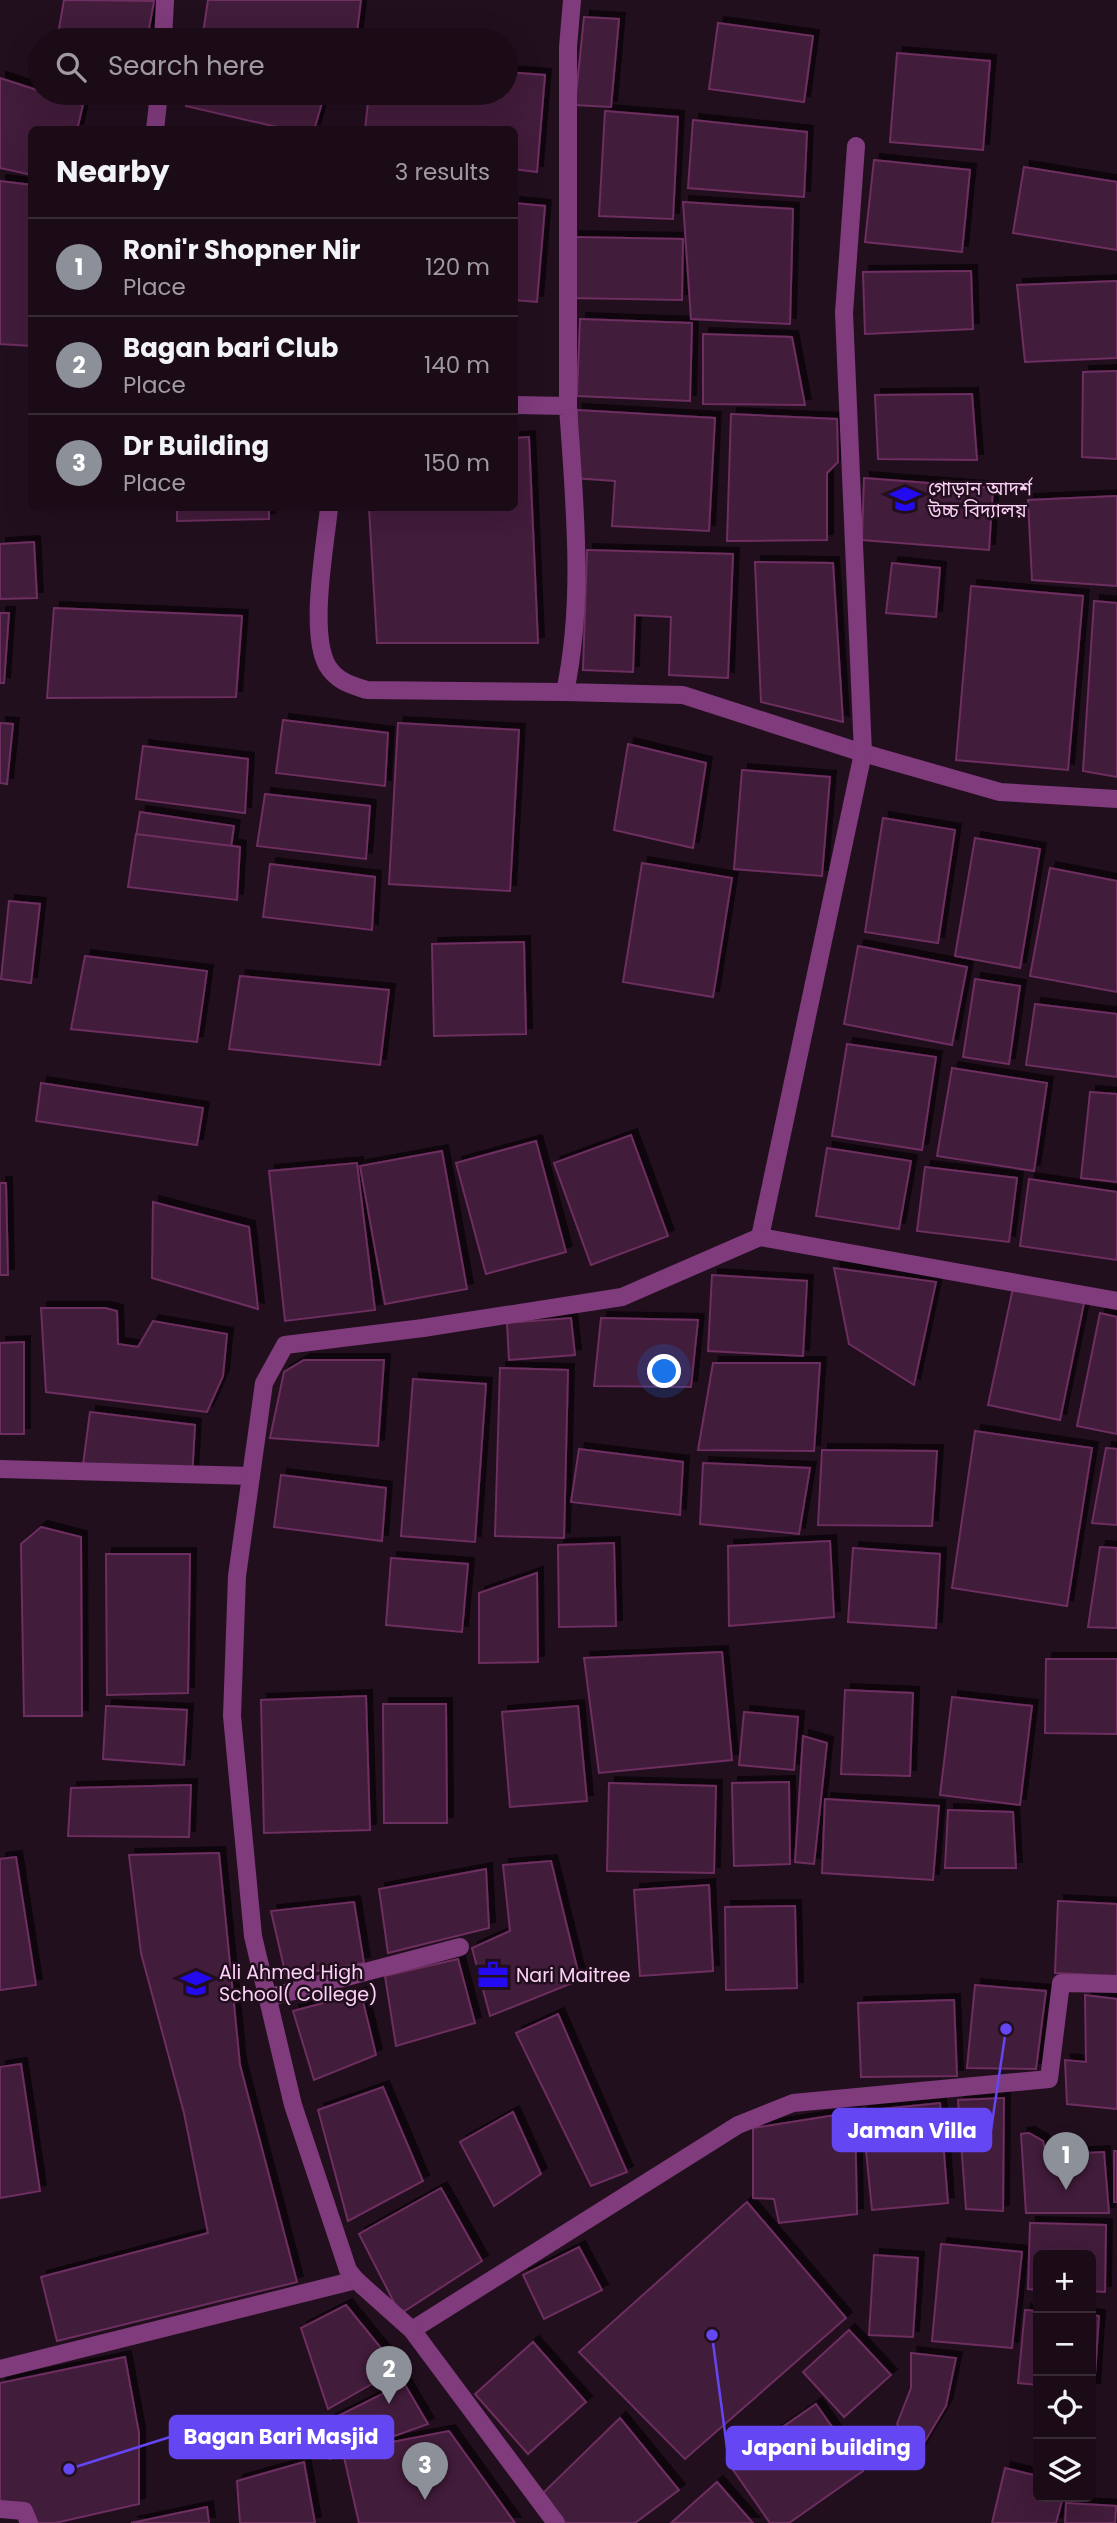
<!DOCTYPE html>
<html lang="en">
<head>
<meta charset="utf-8">
<style>
	:root { --surface:#1a0b16; --page:#271923; --text:#f1f3f6; --muted:#9f9ba1; --line:#382b35; --accent:#8c9099 }
	body { margin:0; font-family:Poppins,"Noto Sans Bengali",sans-serif; background:var(--page); color:var(--text) }
	.controls { position:absolute; right:21px; bottom:21px; display:grid; overflow:hidden; border-radius:10px; box-shadow:0 7px 28px #0002 }
	.controls button { width:63px; height:63px; display:grid; place-items:center; padding:0; border:0; border-bottom:2px solid var(--line); background:var(--surface); color:var(--text); font:35px sans-serif }
	.you { position:absolute; left:665px; top:1372px; width:24px; height:24px; margin:-18px; border:5px solid #fff; border-radius:50%; background:#1a73e8; box-shadow:0 0 0 10px #1a73e833 }
	.badge { display:grid; place-items:center; width:46px; height:46px; border-radius:50%; background:var(--accent); color:#fff; font-size:23px; font-weight:700 }
	.pin { position:absolute; translate:-50% -58px; filter:drop-shadow(0 2px 4px #0008) }
	.pin::after { content:''; position:absolute; top:37px; width:24px; height:21px; background:inherit; clip-path:polygon(0 0,100% 0,50% 100%) }
	.list { margin:0; padding:0; list-style:none }
	h2 { display:flex; justify-content:space-between; align-items:center; height:91px; margin:0; padding:0 28px; font-size:30px }
	h2 small { font-size:23px; font-weight:400; color:var(--muted) }
	.list li { display:grid; grid-template-columns:46px 1fr auto; gap:21px; align-items:center; box-sizing:border-box; height:98px; padding:0 28px; border-top:2px solid var(--line) }
	.list b { display:block; font-size:26px; white-space:nowrap }
	.list p { margin:0; font-size:23px; white-space:nowrap; color:var(--muted) }
	.list em { font-size:23px; font-style:normal; color:var(--muted) }
	.icon { flex:none; width:38px; height:38px; fill:none; stroke:currentColor; stroke-width:2; stroke-linecap:round; stroke-linejoin:round }
	.map { position:relative; flex:none; width:1117px; height:2523px; overflow:hidden }
	.search { position:absolute; background:var(--surface); box-shadow:0 7px 28px #0002; left:28px; top:28px; width:490px; height:77px; display:flex; align-items:center; gap:18px; box-sizing:border-box; padding:0 24px; border-radius:38px; color:var(--muted); font-size:26px }
	.panel { position:absolute; background:var(--surface); box-shadow:0 7px 28px #0002; left:28px; top:126px; width:490px; height:385px; border-radius:10px }
	.map>svg:first-child { display:block }
	.building { fill:#421b3a; stroke:#6d2e60; stroke-width:2; filter:url(#shadow) }
	.lines { fill:none; stroke-linecap:round; stroke-linejoin:round }
	.minor { stroke:#7f3b7c; stroke-width:18 }
	.labels { text-anchor:middle; stroke-width:5; stroke-linejoin:round; paint-order:stroke }
	.poi-label { font-size:19px; fill:#fdd1f8; stroke:#220f1e; text-anchor:start }
	.leader { fill:none; stroke:#6446f3; stroke-width:2.5 }
	.callout-dot { fill:#6446f3; stroke:#220f1e; stroke-width:2.5 }
	.callout { fill:#6446f3; stroke:#6446f3; stroke-width:2.5 }
	.callout-label { font-size:21px; text-anchor:middle; font-weight:bold; fill:#fff }
</style>
</head>
<body>
<div class="map">
<svg width="1117" height="2523" viewBox="0 0 1117 2523">
	<defs>
		<filter id="shadow"><feDropShadow dx="6" dy="-6" stdDeviation="0" flood-color="#0009"/></filter>
	</defs>
	<rect width="100%" height="100%" fill="#220f1e"/>
	<g class="building">
		<polygon points="64,0 154,1 147,40 57,40"/>
		<polygon points="208,0 361,0 356,40 257,40 203,33"/>
		<polygon points="584,17 619,19 611,107 575,105"/>
		<polygon points="718,23 813,36 804,102 709,89"/>
		<polygon points="897,53 990,61 983,150 890,142"/>
		<polygon points="506,72 545,75 537,172 514,169 514,130 365,130 369,93 506,93"/>
		<polygon points="0,78 83,105 77,130 32,130 32,175 0,168"/>
		<polygon points="189,93 325,93 314,130 290,130 186,106"/>
		<polygon points="605,111 678,117 673,219 599,216"/>
		<polygon points="693,120 807,132 804,197 688,188"/>
		<polygon points="874,160 970,170 962,252 865,242"/>
		<polygon points="1024,167 1117,182 1117,250 1013,233"/>
		<polygon points="0,181 32,185 32,346 0,344"/>
		<polygon points="683,202 793,209 790,324 691,319"/>
		<polygon points="514,203 545,206 537,302 514,300"/>
		<polygon points="573,237 683,239 682,300 571,298"/>
		<polygon points="971,271 973,329 865,334 863,272"/>
		<polygon points="1117,281 1117,358 1025,362 1017,285"/>
		<polygon points="580,319 692,323 690,401 577,396"/>
		<polygon points="703,334 792,337 805,405 703,404"/>
		<polygon points="1117,371 1117,459 1082,457 1083,372"/>
		<polygon points="972,394 977,460 878,459 875,395"/>
		<polygon points="577,410 715,418 709,531 612,526 615,481 573,478"/>
		<polygon points="731,414 837,419 838,462 827,473 827,540 727,541"/>
		<polygon points="529,437 538,643 377,643 369,508 514,508 514,438"/>
		<polygon points="864,478 993,488 989,550 862,540"/>
		<polygon points="1117,496 1117,586 1032,580 1028,500"/>
		<polygon points="177,508 269,508 269,519 177,521"/>
		<polygon points="34,542 37,598 0,599 0,544"/>
		<polygon points="587,550 733,554 728,678 669,675 671,617 635,615 633,672 583,670"/>
		<polygon points="755,562 833,563 843,722 761,702"/>
		<polygon points="892,563 940,568 936,617 886,613"/>
		<polygon points="971,586 1083,596 1068,770 956,760"/>
		<polygon points="1094,601 1117,603 1117,777 1083,771"/>
		<polygon points="54,608 242,616 236,697 47,698"/>
		<polygon points="0,613 9,613 4,683 0,683"/>
		<polygon points="283,720 388,733 385,786 276,773"/>
		<polygon points="0,723 13,724 7,784 0,783"/>
		<polygon points="398,723 519,730 510,891 389,884"/>
		<polygon points="628,744 706,763 693,848 614,830"/>
		<polygon points="143,746 248,759 245,813 136,799"/>
		<polygon points="742,770 830,777 822,876 734,869"/>
		<polygon points="265,794 370,806 366,859 257,846"/>
		<polygon points="140,812 234,826 226,882 131,868"/>
		<polygon points="883,818 955,830 938,943 865,932"/>
		<polygon points="136,834 240,847 237,900 128,887"/>
		<polygon points="975,838 1040,849 1020,968 955,956"/>
		<polygon points="642,863 732,878 713,997 623,982"/>
		<polygon points="270,864 375,877 372,930 263,917"/>
		<polygon points="1050,868 1117,881 1117,992 1030,976"/>
		<polygon points="9,901 40,904 31,983 1,979"/>
		<polygon points="524,942 526,1034 434,1036 432,944"/>
		<polygon points="858,946 967,967 952,1045 844,1024"/>
		<polygon points="85,956 207,971 197,1042 71,1029"/>
		<polygon points="240,976 389,990 380,1065 229,1049"/>
		<polygon points="975,979 1020,986 1009,1064 963,1057"/>
		<polygon points="1035,1004 1117,1014 1117,1077 1026,1065"/>
		<polygon points="847,1044 936,1057 922,1150 832,1136"/>
		<polygon points="952,1068 1047,1083 1034,1171 937,1156"/>
		<polygon points="41,1083 203,1108 197,1145 36,1121"/>
		<polygon points="1090,1092 1117,1094 1117,1182 1081,1178"/>
		<polygon points="631,1135 668,1236 591,1265 554,1163"/>
		<polygon points="536,1141 566,1252 486,1274 456,1163"/>
		<polygon points="827,1148 911,1161 899,1229 816,1216"/>
		<polygon points="442,1151 467,1289 385,1304 360,1166"/>
		<polygon points="357,1163 375,1310 285,1321 269,1171"/>
		<polygon points="925,1167 1017,1178 1009,1242 917,1231"/>
		<polygon points="1029,1179 1117,1192 1117,1260 1020,1246"/>
		<polygon points="0,1183 6,1183 8,1275 0,1275"/>
		<polygon points="153,1202 249,1227 258,1309 152,1278"/>
		<polygon points="834,1268 936,1282 914,1385 849,1344"/>
		<polygon points="712,1275 807,1281 803,1356 708,1351"/>
		<polygon points="1013,1288 1084,1303 1060,1420 988,1405"/>
		<polygon points="41,1308 105,1308 117,1311 118,1344 138,1347 153,1321 227,1334 223,1376 207,1412 46,1392"/>
		<polygon points="1100,1313 1117,1317 1117,1434 1077,1426"/>
		<polygon points="571,1318 575,1355 509,1360 507,1323"/>
		<polygon points="601,1318 698,1320 691,1387 594,1386"/>
		<polygon points="24,1342 24,1434 0,1434 0,1343"/>
		<polygon points="304,1360 384,1360 378,1446 270,1438 284,1372"/>
		<polygon points="713,1363 820,1363 814,1451 698,1450"/>
		<polygon points="500,1368 568,1370 564,1538 495,1536"/>
		<polygon points="413,1379 486,1384 475,1542 401,1536"/>
		<polygon points="90,1412 195,1425 192,1478 83,1465"/>
		<polygon points="975,1431 1092,1448 1067,1606 952,1588"/>
		<polygon points="1106,1448 1117,1449 1117,1525 1092,1523"/>
		<polygon points="579,1449 683,1462 680,1515 571,1502"/>
		<polygon points="822,1450 937,1451 932,1526 818,1525"/>
		<polygon points="703,1463 810,1468 799,1534 700,1524"/>
		<polygon points="281,1475 386,1488 382,1541 274,1527"/>
		<polygon points="41,1527 81,1537 82,1716 24,1716 21,1544"/>
		<polygon points="830,1541 834,1617 729,1626 728,1546"/>
		<polygon points="614,1543 616,1626 559,1627 558,1545"/>
		<polygon points="1100,1547 1117,1548 1117,1628 1088,1627"/>
		<polygon points="853,1548 940,1554 936,1628 848,1622"/>
		<polygon points="106,1554 190,1554 188,1693 107,1695"/>
		<polygon points="391,1558 468,1564 462,1632 386,1625"/>
		<polygon points="537,1573 538,1662 479,1663 479,1593"/>
		<polygon points="722,1652 732,1760 599,1773 584,1658"/>
		<polygon points="1046,1659 1117,1659 1117,1734 1045,1733"/>
		<polygon points="845,1690 913,1693 910,1776 841,1774"/>
		<polygon points="366,1696 370,1830 264,1833 261,1700"/>
		<polygon points="952,1697 1032,1706 1020,1805 940,1795"/>
		<polygon points="383,1704 446,1704 447,1823 384,1823"/>
		<polygon points="106,1706 187,1710 184,1765 103,1759"/>
		<polygon points="578,1706 587,1801 510,1807 502,1712"/>
		<polygon points="744,1712 798,1717 794,1770 739,1765"/>
		<polygon points="803,1736 827,1743 814,1864 795,1862"/>
		<polygon points="789,1782 790,1864 734,1866 732,1783"/>
		<polygon points="609,1783 716,1786 714,1873 607,1871"/>
		<polygon points="191,1785 189,1837 68,1836 71,1788"/>
		<polygon points="825,1799 939,1806 933,1880 822,1873"/>
		<polygon points="948,1810 1013,1812 1016,1868 945,1868"/>
		<polygon points="219,1853 240,2065 297,2282 57,2341 41,2277 208,2233 184,2113 141,1953 129,1855"/>
		<polygon points="16,1857 36,1985 0,1990 0,1859"/>
		<polygon points="551,1861 580,1980 490,2016 472,1948 510,1931 503,1865"/>
		<polygon points="486,1869 489,1928 388,1953 379,1889"/>
		<polygon points="709,1885 713,1971 640,1976 634,1890"/>
		<polygon points="1058,1901 1117,1904 1117,1976 1055,1973"/>
		<polygon points="354,1902 364,1963 286,1976 271,1911"/>
		<polygon points="795,1906 797,1988 726,1990 725,1907"/>
		<polygon points="458,1959 475,2023 396,2046 385,1976"/>
		<polygon points="975,1985 1046,1991 1036,2069 967,2068"/>
		<polygon points="361,1993 376,2055 314,2080 293,2011"/>
		<polygon points="1085,1995 1117,1999 1117,2109 1067,2104 1065,2060 1086,2062"/>
		<polygon points="954,2000 957,2076 861,2077 858,2003"/>
		<polygon points="558,2014 627,2172 591,2186 516,2033"/>
		<polygon points="21,2064 40,2191 0,2198 0,2067"/>
		<polygon points="383,2087 423,2181 348,2221 318,2110"/>
		<polygon points="1004,2098 1003,2211 966,2209 958,2100"/>
		<polygon points="940,2103 948,2203 872,2210 862,2111"/>
		<polygon points="513,2112 541,2174 494,2206 460,2142"/>
		<polygon points="855,2112 857,2214 779,2223 774,2199 753,2198 753,2128"/>
		<polygon points="1029,2133 1043,2141 1046,2155 1104,2152 1109,2213 1026,2213 1021,2134"/>
		<rect x="1114" y="2151" width="3" height="51"/>
		<polygon points="441,2188 482,2261 400,2314 359,2234"/>
		<polygon points="747,2202 846,2318 685,2459 579,2352"/>
		<polygon points="1030,2223 1106,2225 1105,2292 1091,2291 1091,2255 1038,2255 1038,2290 1028,2289"/>
		<polygon points="941,2244 1022,2252 1012,2348 932,2341"/>
		<polygon points="579,2247 602,2290 544,2319 523,2275"/>
		<polygon points="874,2255 918,2258 913,2337 869,2335"/>
		<polygon points="346,2305 398,2369 328,2409 301,2328"/>
		<polygon points="1025,2310 1038,2311 1038,2385 1018,2383"/>
		<polygon points="1091,2315 1099,2316 1094,2389 1091,2389"/>
		<polygon points="849,2330 891,2375 844,2417 803,2372"/>
		<polygon points="533,2342 586,2402 528,2454 475,2394"/>
		<polygon points="911,2353 956,2358 946,2406 918,2453 897,2424 911,2388"/>
		<polygon points="125,2357 139,2433 139,2504 55,2523 35,2523 0,2505 0,2383"/>
		<polygon points="404,2383 428,2424 330,2459 320,2425"/>
		<polygon points="816,2404 863,2471 789,2523 770,2523 729,2464"/>
		<polygon points="620,2418 679,2490 635,2523 563,2523 541,2495"/>
		<polygon points="449,2431 515,2523 359,2523 344,2457 387,2443"/>
		<polygon points="304,2462 315,2523 240,2523 237,2481"/>
		<polygon points="1005,2468 1038,2476 1038,2497 1063,2497 1056,2523 992,2523"/>
		<polygon points="717,2482 753,2523 671,2523"/>
		<polygon points="1066,2503 1116,2506 1115,2523 1065,2523"/>
		<polygon points="207,2507 209,2523 131,2523"/>
	</g>
	<g class="lines">
		<g class="minor">
			<polyline points="163,40 165,0"/>
			<polyline points="155,130 159,93"/>
			<path d="M514,405L568,406C574,500 585,598 565,692L683,695L863,753L1000,792L1117,799"/>
			<polyline points="568,406 568,47 572,0"/>
			<path d="M329,508C325,547 309,632 327,665C336,681 351,685 367,690L565,692"/>
			<polyline points="760,1237 863,753 844,313 856,146"/>
			<polyline points="0,1469 251,1476"/>
			<polyline points="267,1998 460,1947"/>
			<polyline points="412,2330 738,2125 793,2103 1049,2079 1061,1983 1117,1984"/>
			<polyline points="0,2369 356,2280"/>
			<polyline points="0,2509 24,2511 29,2523"/>
			<polyline points="556,2523 412,2330 356,2280 348,2270 293,2105 253,1936 232,1716 237,1576 264,1383 285,1345 423,1328 622,1297 760,1237 1117,1301"/>
		</g>
	</g>
	<defs>
		<g id="school-bare" transform="scale(2.415)"><path d="M0-5L7-2L0 1L-7-2ZM-4 1L0 2.5L4 1V4Q0 6-4 4Z" fill="#230af1" stroke="#220f1e" stroke-width="2.5" paint-order="stroke"/></g>
		<g id="office-bare" transform="scale(2.415)"><path d="M-6-3h4V-5.5h4V-3h4V5H-6ZM-1-4.5V-3h2v-1.5ZM-6 0V1H6V0Z" fill="#230af1" stroke="#220f1e" stroke-width="2.5" paint-order="stroke"/></g>
		<g id="university-bare" transform="scale(2.415)"><path d="M0-5L7-2L0 1L-7-2ZM-4 1L0 2.5L4 1V4Q0 6-4 4Z" fill="#230af1" stroke="#220f1e" stroke-width="2.5" paint-order="stroke"/></g>
	</defs>
	<g fill-rule="evenodd">
		<use href="#school-bare" x="905" y="499"/>
		<use href="#office-bare" x="493" y="1975"/>
		<use href="#university-bare" x="196" y="1983"/>
	</g>
	<g class="labels">
		<g class="poi-label">
			<text x="928" y="495">গোড়ান আদর্শ<tspan x="928" dy="22">উচ্চ বিদ্যালয়</tspan></text>
			<text x="219" y="1979">Ali Ahmed High<tspan x="219" dy="22">School( College)</tspan></text>
			<text x="516" y="1982">Nari Maitree</text>
		</g>
	</g>
	<path class="leader" d="M1006 2029L991 2130M69 2469L170 2437M712 2335L727 2448"/>
	<g class="callout-dot">
		<circle cx="1006" cy="2029" r="7"/>
		<circle cx="69" cy="2469" r="7"/>
		<circle cx="712" cy="2335" r="7"/>
	</g>
	<g class="callout">
		<rect x="833" y="2109" width="158" height="42" rx="7"/>
		<rect x="170" y="2416" width="223" height="42" rx="7"/>
		<rect x="727" y="2427" width="197" height="42" rx="7"/>
	</g>
	<g class="callout-label">
		<text x="912" y="2138">Jaman Villa</text>
		<text x="281" y="2444">Bagan Bari Masjid</text>
		<text x="826" y="2455">Japani building</text>
	</g>
</svg>
<div class="controls">
<button>+</button>
<button>−</button>
<button><svg class="icon" aria-label="locate" viewBox="0 0 24 24"><circle cx="12" cy="12" r="6"/><path d="M12 2v4M12 18v4M2 12h4M18 12h4"/></svg></button>
<button><svg class="icon" aria-label="layers" viewBox="0 0 24 24"><path d="M12 4l9 5-9 5-9-5zM3 14l9 5 9-5"/></svg></button>
</div>
<div class="you"></div>
<div class="pin badge" style="left:1066px;top:2190px">1</div>
<div class="pin badge" style="left:389px;top:2404px">2</div>
<div class="pin badge" style="left:425px;top:2500px">3</div>
<div class="search"><svg class="icon" aria-label="search" viewBox="0 0 24 24"><circle cx="10" cy="10" r="6"/><path d="M15 15l6 6"/></svg>Search here</div>
<section class="panel">
<h2>Nearby<small>3 results</small></h2>
<ul class="list">
<li><span class="badge">1</span><div><b>Roni'r Shopner Nir</b><p>Place</p></div><em>120 m</em></li>
<li><span class="badge">2</span><div><b>Bagan bari Club</b><p>Place</p></div><em>140 m</em></li>
<li><span class="badge">3</span><div><b>Dr Building</b><p>Place</p></div><em>150 m</em></li>
</ul>
</section>
</div>
</body>
</html>
